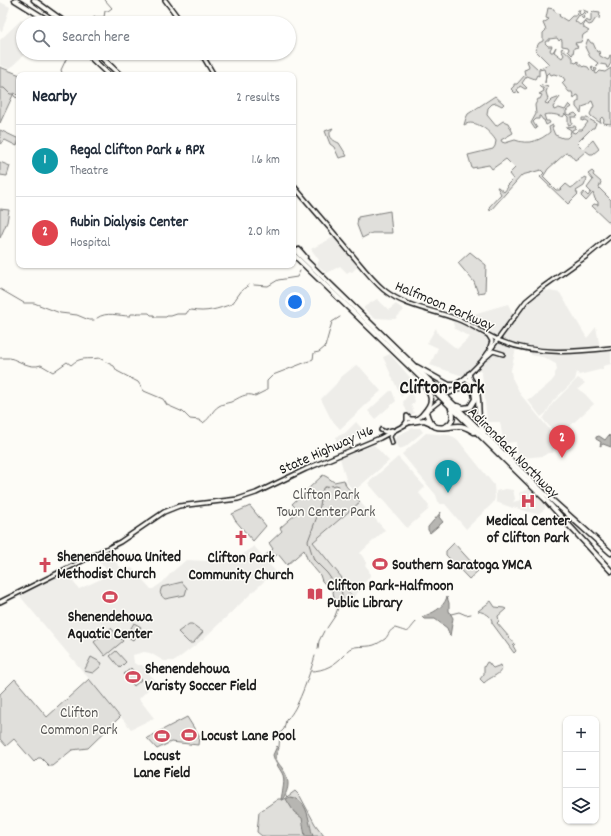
<!DOCTYPE html>
<html lang="en">
<head>
<meta charset="utf-8">
<style>
	:root { --surface:#fff; --page:#f2f2f3; --text:#1f2937; --muted:#747a83; --line:#e0e1e3; --accent:#d1495b }
	body { margin:0; font-family:Dekko,sans-serif; background:var(--page); color:var(--text) }
	.controls { position:absolute; right:12px; bottom:12px; display:grid; overflow:hidden; border-radius:8px; box-shadow:0 1px 3px #0004 }
	.controls button { width:36px; height:36px; display:grid; place-items:center; padding:0; border:0; border-bottom:1px solid var(--line); background:var(--surface); color:var(--text); font:20px sans-serif }
	.you { position:absolute; left:295px; top:302px; width:14px; height:14px; margin:-10px; border:3px solid #fff; border-radius:50%; background:#1a73e8; box-shadow:0 0 0 6px #1a73e833 }
	.badge { display:grid; place-items:center; width:26px; height:26px; border-radius:50%; background:var(--accent); color:#fff; font-size:13px; font-weight:700 }
	.pin { position:absolute; translate:-50% -33px; filter:drop-shadow(0 1px 2px #0008) }
	.pin::after { content:''; position:absolute; top:21px; width:14px; height:12px; background:inherit; clip-path:polygon(0 0,100% 0,50% 100%) }
	.list { margin:0; padding:0; list-style:none }
	h2 { display:flex; justify-content:space-between; align-items:center; height:52px; margin:0; padding:0 16px; font-size:17px }
	h2 small { font-size:13px; font-weight:400; color:var(--muted) }
	.list li { display:grid; grid-template-columns:26px 1fr auto; gap:12px; align-items:center; box-sizing:border-box; height:72px; padding:0 16px; border-top:1px solid var(--line) }
	.list b { display:block; font-size:15px; white-space:nowrap }
	.list p { margin:0; font-size:13px; white-space:nowrap; color:var(--muted) }
	.list em { font-size:13px; font-style:normal; color:var(--muted) }
	.icon { flex:none; width:22px; height:22px; fill:none; stroke:currentColor; stroke-width:2; stroke-linecap:round; stroke-linejoin:round }
	.map { position:relative; flex:none; width:611px; height:836px; overflow:hidden }
	.search { position:absolute; background:var(--surface); box-shadow:0 1px 3px #0004; left:16px; top:16px; width:280px; height:44px; display:flex; align-items:center; gap:10px; box-sizing:border-box; padding:0 14px; border-radius:22px; color:var(--muted); font-size:15px }
	.panel { position:absolute; background:var(--surface); box-shadow:0 1px 3px #0004; left:16px; top:72px; width:280px; height:196px; border-radius:8px }
	.map>svg:first-child { display:block }
	.built { fill:#eeede9 }
	.green { fill:#e0dfdb; stroke:#7e7e7c }
	.water { fill:#b7b6b2; stroke:#797876 }
	.lines { fill:none; stroke-linecap:round; stroke-linejoin:round }
	.stream { stroke:#797876; stroke-width:1 }
	.major-casing { stroke:#1c1c1c; stroke-width:6 }
	.highway-casing { stroke:#1c1c1c; stroke-width:7 }
	.major { stroke:#fdfcf7; stroke-width:3 }
	.highway { stroke:#fdfcf7; stroke-width:4 }
	.highway-bridge-casing { stroke:#1c1c1c; stroke-width:7; stroke-linecap:butt }
	.highway-bridge { stroke:#fdfcf7; stroke-width:4 }
	.labels { text-anchor:middle; stroke-width:3; stroke-linejoin:round; paint-order:stroke }
	.street-label { font-size:15px; fill:#1c1c1c; stroke:#fdfcf7 }
	.park-label { font-size:15px; fill:#575655; stroke:#fdfcf7 }
	.poi-label { font-size:15px; font-weight:bold; fill:#1c1c1c; stroke:#fdfcf7; text-anchor:start }
	.district-label { font-size:19px; font-weight:bold; fill:#1c1c1c; stroke:#fdfcf7 }
</style>
</head>
<body>
<div class="map">
<svg width="611" height="836" viewBox="0 0 611 836">
	<rect width="100%" height="100%" fill="#fdfcf7"/>
	<filter id="ink" filterUnits="userSpaceOnUse"><feTurbulence type="fractalNoise" baseFrequency=".025" numOctaves="2"/><feDisplacementMap in="SourceGraphic" scale="8" xChannelSelector="R" yChannelSelector="G"/><feConvolveMatrix kernelMatrix="1 2 1 2 8 2 1 2 1" color-interpolation-filters="sRGB"/></filter>
	<g filter="url(#ink)">
		<g class="built">
			<polygon points="0,2 10,7 2,31 0,31"/>
			<polygon points="22,19 26,23 23,23 23,53 26,53 9,69 0,65 0,40"/>
			<polygon points="334,237 358,266 352,272 350,271 347,273 340,266 327,273 317,265 319,260 311,249"/>
			<polygon points="539,289 560,293 587,338 596,327 600,348 611,348 611,364 603,366 603,369 579,375 577,372 575,380 553,401 546,413 541,417 527,399 531,399 551,382 555,377 555,373 557,370 556,364 543,357 531,355 532,347 517,344 511,370 512,378 521,395 554,435 555,438 553,453 548,453 543,456 522,458 517,456 516,442 506,443 503,440 500,422 487,422 482,373 473,365 463,376 430,365 438,348 427,343 436,328 438,334 457,349 470,337 455,329 452,320 508,304 513,314 526,299"/>
			<polygon points="377,299 389,310 396,304 404,310 395,319 374,318 364,309 364,307"/>
			<polygon points="390,354 413,381 406,392 401,397 383,357"/>
			<polygon points="356,365 360,367 381,391 340,429 331,419 321,399 336,384 340,378"/>
			<polygon points="578,378 585,383 578,389 585,394 594,404 560,435 559,432 554,432 543,419 553,403"/>
			<polygon points="390,391 392,391 396,401 375,419 368,411"/>
			<polygon points="410,394 412,394 415,401 414,403 411,405 414,413 409,417 403,402 408,395"/>
			<polygon points="356,422 364,431 348,445 348,447 341,451 336,440 336,437 345,433"/>
			<polygon points="413,428 420,428 423,432 405,447 399,449 393,441 398,435"/>
			<polygon points="426,433 449,435 454,437 458,440 494,485 495,498 493,503 466,529 445,504 439,504 436,495 402,454"/>
			<polygon points="374,445 389,461 354,491 347,483 340,458"/>
			<polygon points="398,457 425,487 419,493 429,506 428,510 407,528 368,483"/>
			<polygon points="506,489 513,490 515,499 513,502 521,500 519,493 521,492 530,489 545,505 545,509 538,514 532,513 513,507 513,503 513,508 496,502 496,491"/>
			<polygon points="360,502 385,530 360,553 367,563 365,565 369,570 370,576 363,585 361,590 353,597 339,580 342,578 313,542"/>
			<polygon points="254,546 275,571 202,640 175,661 164,661 150,653 144,652 133,655 134,663 137,665 142,665 156,681 139,699 154,718 131,729 19,595 65,572 79,589 99,580 109,572 95,557 105,551 124,571 132,568 151,589 153,589 163,582 171,573 186,560 228,562 238,558"/>
		</g>
		<g class="green">
			<polygon points="548,8 554,9 554,11 560,15 559,16 567,21 572,16 576,16 578,10 580,10 579,13 581,15 584,12 583,10 588,12 583,17 584,17 583,19 579,15 575,21 580,25 586,20 590,22 591,21 591,14 593,12 600,13 599,19 596,18 592,24 589,25 585,22 583,24 584,28 589,31 583,35 581,42 575,43 578,47 574,48 573,54 572,55 568,51 569,49 568,47 562,46 562,41 561,39 559,41 557,38 549,39 549,41 546,41 545,43 548,46 552,46 550,50 551,52 553,52 556,47 554,52 562,58 564,55 561,50 562,48 573,58 573,62 576,63 578,61 578,63 583,67 584,66 588,67 590,70 592,68 591,67 593,66 592,70 594,72 595,70 594,69 595,68 597,69 595,73 597,74 600,71 605,72 611,68 611,124 603,123 604,120 602,117 600,119 601,122 599,122 591,116 590,114 594,106 592,101 590,102 588,105 582,107 581,113 576,107 576,103 579,101 579,96 577,95 574,99 572,92 569,92 562,83 565,80 563,77 554,74 551,75 549,72 546,75 545,83 546,76 544,69 539,70 539,76 537,75 535,79 527,76 522,83 527,88 525,89 520,86 517,90 520,93 516,92 515,93 511,89 514,86 514,84 517,84 525,75 524,70 527,69 529,66 527,61 528,60 538,69 549,64 535,50 539,43 543,41 543,33 546,30 543,23 548,20 549,19 546,18"/>
			<polygon points="588,39 591,43 593,43 597,52 599,51 600,56 608,60 610,57 609,56 611,55 611,63 608,68 607,68 606,65 600,64 598,66 596,65 598,63 590,57 585,47"/>
			<polygon points="0,67 20,75 19,75 19,96 14,93 0,123"/>
			<path d="M542,85L548,87L546,92L548,99L545,103L548,104L552,100L560,97L553,107L554,110L559,108L565,110L569,104L572,107L566,111V114L570,115L575,113L578,116L576,117H571L572,124L568,125V117L565,114L563,117C558,115 550,113 544,115L546,121H549L550,123L546,125L544,120H543L540,116H539V119H536L533,122L537,128L536,129H535L531,123L536,114L535,105L538,99H540L542,95L539,94L544,91L543,88H541L539,86Z"/>
			<path d="M495,96L504,104L502,106L496,103L492,104L488,108L487,115L496,126L503,121L508,123L513,133L501,140L502,142L505,143L515,140C528,145 540,141 550,132L549,127L553,125V127L552,128L555,135L563,138H567L570,135L571,130L566,127L575,126L576,128L572,130V132L575,133L578,130H582L588,122L585,120L582,121V118H587L596,123L594,128H592L577,143L583,149L593,140L599,149L593,154H590L586,151L578,158L575,160L570,154L566,153L548,169L543,177L556,190H560L566,184L571,188C577,185 580,179 586,177L587,179L584,186L576,191L578,194L568,204L540,177L544,173L541,170L522,175L490,211L489,207L501,194L497,187H498L504,192L508,187L506,186L513,179L509,174L515,168L506,159L492,169L489,165L472,168L468,155L493,149L495,146L496,141C491,132 475,118 464,125L466,118L468,114Z"/>
			<path d="M333,128L330,132C329,138 334,141 339,143L347,156L339,158L334,147L330,144L325,131Z"/>
			<polygon points="0,130 19,139 17,146 5,140 0,144"/>
			<polygon points="0,162 10,166 7,176 0,175"/>
			<polygon points="592,171 594,173 593,175 601,182 599,188 611,200 611,224 592,206 594,204 598,205 598,202 595,199 593,193 586,201 581,196 584,192 588,196 591,192 587,188 593,180 588,174"/>
			<polygon points="0,209 9,210 7,222 0,238"/>
			<polygon points="390,211 392,233 372,233 362,238 357,225 358,217"/>
			<polygon points="470,252 486,265 485,292 478,293 474,282 458,263"/>
			<polygon points="323,475 327,477 334,482 344,480 346,486 360,502 313,542 342,578 339,581 353,597 344,602 335,602 333,592 322,581 320,575 308,561 304,550 287,565 278,554 269,561 265,556 273,549 269,543 282,531 280,528 299,511 292,504"/>
			<polygon points="250,506 266,526 253,541 235,520 232,514"/>
			<polygon points="454,543 473,564 474,568 478,571 469,579 446,555 446,551"/>
			<path d="M182,582L187,588L185,595L165,599C160,595 159,593 162,587Z"/>
			<path d="M491,601L495,607L504,608L506,609L498,616L499,621L497,623L515,644L513,646L516,651L514,653L492,623C492,615 485,613 478,611Z"/>
			<polygon points="134,623 141,627 133,640 126,636"/>
			<polygon points="189,624 192,624 203,632 193,643 189,643 178,632"/>
			<polygon points="111,628 123,641 105,656 94,642"/>
			<polygon points="116,651 126,662 120,668 110,656"/>
			<polygon points="91,657 102,663 100,667 93,673 84,671"/>
			<path d="M487,662L489,663L491,666L493,668L501,665L502,669C498,676 490,677 484,683L480,679L484,674V667Z"/>
			<polygon points="131,668 141,680 134,686 124,674"/>
			<polygon points="15,679 47,717 89,679 120,717 88,748 72,750 52,766 49,766 41,758 38,758 34,762 14,739 6,746 0,739 0,694"/>
			<polygon points="187,717 199,736 198,745 171,742 157,749 147,738"/>
			<polygon points="295,791 300,796 315,824 324,836 262,836 257,832 259,812 278,799 284,799"/>
		</g>
		<g class="water">
			<polygon points="609,435 611,437 611,447 603,444 600,446 601,442 596,439 596,437 599,436 605,440"/>
			<polygon points="441,512 439,517 443,522 430,533 428,530 428,527"/>
			<path d="M447,597L449,603V611L453,618L450,636L447,628L435,619H424L422,617C432,613 443,609 447,597Z"/>
			<path d="M277,746L279,748C278,751 276,754 276,757C276,761 280,765 282,768C290,780 290,788 282,800H281C282,792 286,780 282,773C278,766 275,763 273,755Z"/>
			<path d="M290,797C309,799 308,822 313,836H305L302,818L294,812L286,799Z"/>
		</g>
		<g class="lines">
			<g class="stream">
				<polyline points="93,23 93,18 95,17 104,17 105,11 108,11 112,8 105,0"/>
				<polyline points="63,75 61,70 69,53"/>
				<polyline points="0,88 4,88 10,94 13,94 15,97 19,98"/>
				<polyline points="254,285 268,286 278,280 297,277 300,271"/>
				<polyline points="0,289 24,303 34,303 60,313 77,315 89,320 94,320"/>
				<path d="M97,318C107,311 118,316 130,316L131,314H136L137,313H149L151,315H154L155,317H166L167,316H171L177,314H186L188,311L191,310C207,313 217,309 232,304L242,290L249,285"/>
				<polyline points="0,358 9,358"/>
				<path d="M10,358C20,361 30,369 41,365L53,372L67,362L71,365C81,356 87,360 99,358L103,360"/>
				<polyline points="311,360 313,359 314,353 319,352 325,347 332,322 340,317"/>
				<path d="M106,362L114,366L117,371L138,382L144,391L163,399L167,405L183,412L190,419L199,420L203,423C212,417 211,411 219,406C222,404 227,403 231,402C239,398 246,392 255,396L267,390V381L273,375L309,361"/>
				<polyline points="328,486 323,488 319,511 308,541 314,560 327,573 332,580 341,588 342,595"/>
				<polyline points="331,486 336,485 339,486"/>
				<polyline points="342,599 342,596"/>
				<polyline points="451,614 459,612 466,615 471,614"/>
				<polyline points="327,628 335,616 341,600"/>
				<polyline points="318,649 319,641 324,631"/>
				<path d="M347,651C353,644 365,648 374,645C377,644 382,641 385,639C389,635 389,630 395,628C412,633 405,634 416,622"/>
				<path d="M311,671C324,671 335,665 344,655"/>
				<path d="M290,716C299,706 311,670 315,656"/>
				<polyline points="279,747 280,733 284,729 286,720 289,717"/>
				<polyline points="286,795 287,798"/>
			</g>
			<g class="major-casing">
				<g id="major">
					<polyline points="165,0 182,23"/>
					<polyline points="201,53 214,75"/>
					<path d="M293,185C311,207 330,228 348,250C360,264 370,278 384,290C405,307 433,310 457,319C473,325 487,336 503,342C537,355 575,352 611,348"/>
					<polyline points="489,336 492,341 490,347"/>
					<polyline points="485,358 493,351 503,354"/>
					<polyline points="463,380 482,361 526,301 543,287 588,255 611,236"/>
					<polyline points="405,424 407,421 407,416 410,419 414,419"/>
					<polyline points="381,430 385,432 392,430"/>
					<polyline points="392,443 390,437 392,432"/>
					<polyline points="0,602 120,542 164,512 179,506 238,499 256,493 306,469 380,438 418,418 452,391"/>
				</g>
			</g>
			<g class="highway-casing">
				<g id="highway">
					<polyline points="15,0 52,23"/>
					<polyline points="34,0 66,23"/>
					<polyline points="86,53 109,75"/>
					<polyline points="97,53 120,75"/>
					<polyline points="293,248 442,393"/>
					<polyline points="299,250 305,257"/>
					<polyline points="293,254 439,395"/>
					<polyline points="417,367 449,385 456,385 465,379 472,382"/>
					<path d="M469,374C469,380 474,383 476,388C481,403 475,417 484,432"/>
					<path d="M451,392C460,387 467,383 474,392L475,399L470,407L463,408L457,406"/>
					<polyline points="448,399 543,492 611,553"/>
					<polyline points="445,401 544,498 611,571"/>
					<path d="M426,412C432,435 444,426 459,426C465,426 469,429 474,432"/>
					<path d="M423,414C435,401 432,397 423,382"/>
					<polyline points="411,422 424,420 431,423"/>
					<path d="M444,427C453,424 455,416 451,409"/>
				</g>
			</g>
			<use href="#major" class="major"/>
			<use href="#highway" class="highway"/>
			<g class="highway-bridge-casing">
				<g id="highway-bridge">
					<polyline points="442,393 448,399"/>
					<polyline points="439,395 445,401"/>
				</g>
			</g>
			<use href="#highway-bridge" class="highway-bridge"/>
		</g>
	</g>
	<defs>
		<g id="hospital-bare" transform="scale(1.2)"><path d="M-5-5h3v3.5h4V-5h3V5h-3V1.5h-4V5h-3Z" fill="#d1495b" stroke="#fdfcf7" stroke-width="2.5" paint-order="stroke"/></g>
		<g id="church-bare" transform="scale(1.2)"><path d="M-1.2-6h2.4v3.5h3.3v2.4h-3.3V6h-2.4V-.1h-3.3v-2.4h3.3Z" fill="#d1495b" stroke="#fdfcf7" stroke-width="2.5" paint-order="stroke"/></g>
		<g id="stadium-bare" transform="scale(1.2)"><path d="M0-5a6.5 5 0 1 0 0 10a6.5 5 0 1 0 0-10ZM-3.5-1.8h7v3.6h-7Z" fill="#d1495b" stroke="#fdfcf7" stroke-width="2.5" paint-order="stroke"/></g>
		<g id="library-bare" transform="scale(1.2)"><path d="M-6-4Q-3-5.5-.7-3.5V5Q-3 3-6 4ZM6-4Q3-5.5 .7-3.5V5Q3 3 6 4Z" fill="#d1495b" stroke="#fdfcf7" stroke-width="2.5" paint-order="stroke"/></g>
	</defs>
	<g fill-rule="evenodd">
		<use href="#hospital-bare" x="528" y="501"/>
		<use href="#church-bare" x="241" y="538"/>
		<use href="#stadium-bare" x="380" y="564"/>
		<use href="#church-bare" x="45" y="565"/>
		<use href="#library-bare" x="315" y="594"/>
		<use href="#stadium-bare" x="110" y="597"/>
		<use href="#stadium-bare" x="133" y="677"/>
		<use href="#stadium-bare" x="189" y="735"/>
		<use href="#stadium-bare" x="162" y="736"/>
	</g>
	<g class="labels">
		<g class="street-label">
			<text transform="translate(445 305) rotate(23)" y="5">Halfmoon Parkway</text>
			<text transform="translate(326 449) rotate(-24)" y="5">State Highway 146</text>
			<text transform="translate(514 452) rotate(45)" y="5">Adirondack Northway</text>
		</g>
		<g class="park-label">
			<text x="326" y="499">Clifton Park<tspan x="326" dy="17">Town Center Park</tspan></text>
			<text x="79" y="717">Clifton<tspan x="79" dy="17">Common Park</tspan></text>
		</g>
		<g class="poi-label">
			<text x="528" y="525" text-anchor="middle">Medical Center<tspan x="528" dy="17">of Clifton Park</tspan></text>
			<text x="57" y="561">Shenendehowa United<tspan x="57" dy="17">Methodist Church</tspan></text>
			<text x="241" y="562" text-anchor="middle">Clifton Park<tspan x="241" dy="17">Community Church</tspan></text>
			<text x="392" y="569">Southern Saratoga YMCA</text>
			<text x="327" y="590">Clifton Park-Halfmoon<tspan x="327" dy="17">Public Library</tspan></text>
			<text x="110" y="621" text-anchor="middle">Shenendehowa<tspan x="110" dy="17">Aquatic Center</tspan></text>
			<text x="145" y="673">Shenendehowa<tspan x="145" dy="17">Varisty Soccer Field</tspan></text>
			<text x="201" y="740">Locust Lane Pool</text>
			<text x="162" y="760" text-anchor="middle">Locust<tspan x="162" dy="17">Lane Field</tspan></text>
		</g>
		<g class="district-label">
			<text x="442" y="393">Clifton Park</text>
		</g>
	</g>
</svg>
<div class="controls">
<button>+</button>
<button>−</button>
<button><svg class="icon" aria-label="layers" viewBox="0 0 24 24"><path d="M12 4l9 5-9 5-9-5zM3 14l9 5 9-5"/></svg></button>
</div>
<div class="you"></div>
<div class="pin badge" style="left:448px;top:493px;background:#0f9aa8">1</div>
<div class="pin badge" style="left:562px;top:458px;background:#e0444e">2</div>
<div class="search"><svg class="icon" aria-label="search" viewBox="0 0 24 24"><circle cx="10" cy="10" r="6"/><path d="M15 15l6 6"/></svg>Search here</div>
<section class="panel">
<h2>Nearby<small>2 results</small></h2>
<ul class="list">
<li><span class="badge" style="background:#0f9aa8">1</span><div><b>Regal Clifton Park &amp; RPX</b><p>Theatre</p></div><em>1.6 km</em></li>
<li><span class="badge" style="background:#e0444e">2</span><div><b>Rubin Dialysis Center</b><p>Hospital</p></div><em>2.0 km</em></li>
</ul>
</section>
</div>
</body>
</html>
